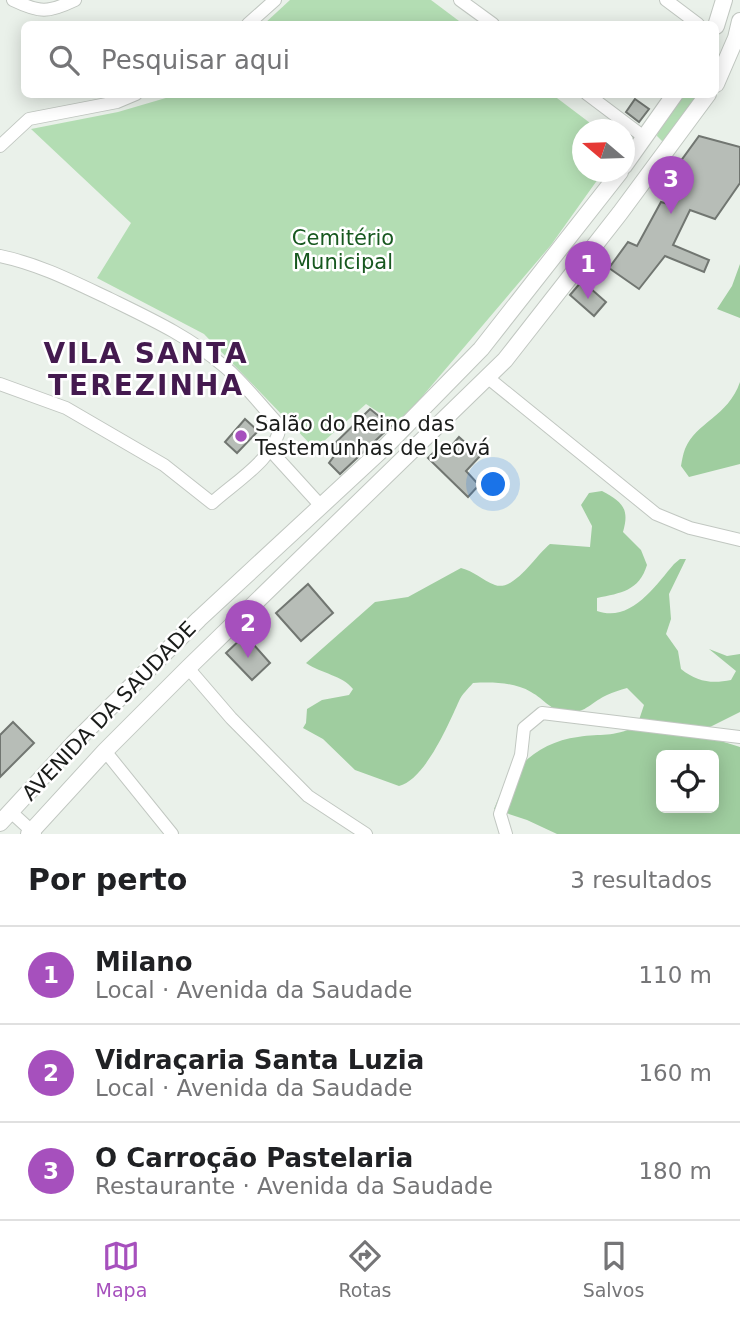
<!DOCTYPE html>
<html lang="pt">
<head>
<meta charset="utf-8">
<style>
	:root { --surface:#fff; --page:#f6f6f6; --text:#202124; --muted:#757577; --line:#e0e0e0; --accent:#a650bd }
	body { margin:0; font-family:"DejaVu Sans",sans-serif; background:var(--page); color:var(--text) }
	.controls { position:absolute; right:21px; bottom:21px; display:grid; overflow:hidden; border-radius:10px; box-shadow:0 4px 18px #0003 }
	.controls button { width:63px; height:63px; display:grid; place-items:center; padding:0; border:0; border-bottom:2px solid var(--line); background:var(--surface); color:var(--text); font:35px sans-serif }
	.compass { position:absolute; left:572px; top:119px; width:63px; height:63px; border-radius:50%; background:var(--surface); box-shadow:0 4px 18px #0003; rotate:289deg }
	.you { position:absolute; left:494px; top:485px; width:24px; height:24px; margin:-18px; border:5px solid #fff; border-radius:50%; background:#1a73e8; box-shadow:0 0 0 10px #1a73e833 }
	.badge { display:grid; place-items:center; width:46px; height:46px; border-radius:50%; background:var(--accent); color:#fff; font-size:23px; font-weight:700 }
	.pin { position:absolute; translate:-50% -58px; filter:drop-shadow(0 2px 4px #0008) }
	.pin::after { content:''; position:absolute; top:37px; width:24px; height:21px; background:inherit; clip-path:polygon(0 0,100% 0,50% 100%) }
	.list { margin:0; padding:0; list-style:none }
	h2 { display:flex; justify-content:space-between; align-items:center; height:91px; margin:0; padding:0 28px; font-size:30px }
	h2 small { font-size:23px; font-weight:400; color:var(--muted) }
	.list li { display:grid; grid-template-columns:46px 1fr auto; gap:21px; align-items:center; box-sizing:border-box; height:98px; padding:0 28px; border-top:2px solid var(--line) }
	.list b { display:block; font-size:26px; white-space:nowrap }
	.list p { margin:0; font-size:23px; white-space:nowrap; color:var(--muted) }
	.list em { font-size:23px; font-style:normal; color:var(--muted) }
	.icon { flex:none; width:38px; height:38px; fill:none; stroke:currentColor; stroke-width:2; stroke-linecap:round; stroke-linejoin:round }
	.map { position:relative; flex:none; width:740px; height:834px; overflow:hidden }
	.search { position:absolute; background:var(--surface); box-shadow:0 4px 18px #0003; left:21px; right:21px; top:21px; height:77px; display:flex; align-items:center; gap:18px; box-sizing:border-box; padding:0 24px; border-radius:10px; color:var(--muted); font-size:26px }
	.sheet { height:385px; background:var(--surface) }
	nav { display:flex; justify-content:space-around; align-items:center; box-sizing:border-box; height:98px; border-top:2px solid var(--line); background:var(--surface); font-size:19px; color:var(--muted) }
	nav a { display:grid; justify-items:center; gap:4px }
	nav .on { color:var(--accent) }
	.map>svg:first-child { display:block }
	.green { fill:#b3ddb3 }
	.forest { fill:#9fcd9f; fill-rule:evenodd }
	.building { fill:#b7bdb7; stroke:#717671; stroke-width:2 }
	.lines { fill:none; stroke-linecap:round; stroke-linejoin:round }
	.minor-casing { stroke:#c1c7c1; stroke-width:14 }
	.major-casing { stroke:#c1c7c1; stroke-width:18 }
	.minor { stroke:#fff; stroke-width:12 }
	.major { stroke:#fff; stroke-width:16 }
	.poi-dot { fill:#a650bd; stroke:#fff; stroke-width:2.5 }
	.labels { text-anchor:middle; stroke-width:5; stroke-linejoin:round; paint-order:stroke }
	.park-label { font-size:21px; fill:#17581f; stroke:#fff }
	.poi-label { font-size:21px; fill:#1a1c1a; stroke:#fff; text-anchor:start }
	.street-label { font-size:21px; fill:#1a1c1a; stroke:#fff }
	.district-label { font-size:28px; font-weight:bold; letter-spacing:2px; fill:#441a4f; stroke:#fff }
</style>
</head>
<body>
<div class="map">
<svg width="740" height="834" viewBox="0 0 740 834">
	<rect width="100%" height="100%" fill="#eaf1ea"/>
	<g class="green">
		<polygon points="290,0 431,0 463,24 264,24"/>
		<polygon points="176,95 553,95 598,129 582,130 582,172 603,172 551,245 398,425 366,404 315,449 204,334 97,278 131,223 31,129 118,112"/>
		<polygon points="685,95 702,95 667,140 662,141 657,136 658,130"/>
	</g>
	<g class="forest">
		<polygon points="740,264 740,318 717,309 732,286"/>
		<path d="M740,382V464L689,477L681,466C682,460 683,454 685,449C696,422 728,417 740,382Z"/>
		<path d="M602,491C622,502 630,508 623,532L641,550L647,565C639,591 621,593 597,598V611C631,623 655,586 674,564L680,559H686L669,594L671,619L666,634L678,651L681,669C697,682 712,684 731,680L736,671L709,649L727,656L740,654V712L702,731L708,737L740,747V834H557L527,820L494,809C508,771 537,742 578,737C603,733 611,738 637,726L644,705L627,688C620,690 613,692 607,695C593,701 586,713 568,713C552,712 544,699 531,692C514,682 492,682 473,683C468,689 462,694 459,701C449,723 425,780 399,786L355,770L323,739L303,728L306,723L307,709L322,700L349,695L353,689C342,675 322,674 306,663L375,602L408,597L461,568C474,571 482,580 495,585C514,592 536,555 550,544L590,547L592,526L581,505L589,493ZM661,755H714V808H661Z"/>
	</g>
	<g class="building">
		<polygon points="635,99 649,109 639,122 626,112"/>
		<polygon points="699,136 740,147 740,183 715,219 690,210 673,245 709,260 704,272 665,256 639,289 609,268 628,242 637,246 661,202 668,204 691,174 675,169"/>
		<polygon points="582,281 606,302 594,316 570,295"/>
		<polygon points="370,409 391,426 340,474 329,463 334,456 328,450"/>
		<polygon points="245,419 258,431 237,453 225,442"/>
		<polygon points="459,437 480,456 466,471 479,485 468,497 428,458 440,446 446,452"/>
		<polygon points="308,584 333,613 301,641 276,613"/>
		<polygon points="245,635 270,663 252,680 226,653"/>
		<polygon points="13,722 34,743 0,777 0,735"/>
	</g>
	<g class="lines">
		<g class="minor-casing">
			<g id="minor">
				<path d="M13,0C40,13 48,13 75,0"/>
				<polyline points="460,0 493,24"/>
				<polyline points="666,0 698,24"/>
				<polyline points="248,24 275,0"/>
				<polyline points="587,94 644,137"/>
				<polyline points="0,146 29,119 117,102 136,94"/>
				<path d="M0,256C39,264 74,282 110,299C151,319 190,337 225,367C245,384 262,407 280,426C276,458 235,482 212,503L164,465L66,408L0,384"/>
				<polyline points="487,377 656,514 690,528 740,540"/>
				<polyline points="271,451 321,506"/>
				<polyline points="188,668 231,718 308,796 366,834"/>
				<polyline points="105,751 172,834"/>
				<polyline points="11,812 35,834"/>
				<polyline points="506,834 500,814 521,755 524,728 542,713 740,737"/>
			</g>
		</g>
		<g class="major-casing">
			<g id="major">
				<polyline points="716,26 724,0"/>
				<polyline points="716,84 736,38 740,21"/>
				<polyline points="624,166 675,94"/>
				<polyline points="0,823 73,744 199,619 387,445 481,349 620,172"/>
				<polyline points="29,834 105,751 188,668 505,360 620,213 708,94"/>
			</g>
		</g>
		<use href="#minor" class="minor"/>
		<use href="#major" class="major"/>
	</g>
	<circle class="poi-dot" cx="241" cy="436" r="7"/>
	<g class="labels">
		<g class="park-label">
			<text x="343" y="245">Cemitério<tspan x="343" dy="24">Municipal</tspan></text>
		</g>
		<g class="poi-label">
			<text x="255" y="431">Salão do Reino das<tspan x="255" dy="24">Testemunhas de Jeová</tspan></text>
		</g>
		<g class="street-label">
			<text transform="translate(109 711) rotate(-46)" y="7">AVENIDA DA SAUDADE</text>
		</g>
		<g class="district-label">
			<text x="146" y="363">VILA SANTA<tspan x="146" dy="32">TEREZINHA</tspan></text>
		</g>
	</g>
</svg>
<div class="controls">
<button><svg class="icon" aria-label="locate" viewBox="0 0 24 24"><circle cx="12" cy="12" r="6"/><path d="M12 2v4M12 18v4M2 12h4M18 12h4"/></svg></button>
</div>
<svg class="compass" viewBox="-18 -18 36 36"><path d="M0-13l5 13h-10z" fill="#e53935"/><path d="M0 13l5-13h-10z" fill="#757577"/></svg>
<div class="you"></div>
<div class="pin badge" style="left:588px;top:299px">1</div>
<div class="pin badge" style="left:248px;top:658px">2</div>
<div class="pin badge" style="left:671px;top:214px">3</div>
<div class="search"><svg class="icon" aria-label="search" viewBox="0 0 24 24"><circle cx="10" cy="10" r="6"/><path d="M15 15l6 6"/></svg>Pesquisar aqui</div>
</div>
<section class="sheet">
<h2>Por perto<small>3 resultados</small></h2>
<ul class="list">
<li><span class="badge">1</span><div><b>Milano</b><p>Local · Avenida da Saudade</p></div><em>110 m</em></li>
<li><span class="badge">2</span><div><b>Vidraçaria Santa Luzia</b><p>Local · Avenida da Saudade</p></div><em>160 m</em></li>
<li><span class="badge">3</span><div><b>O Carroção Pastelaria</b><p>Restaurante · Avenida da Saudade</p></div><em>180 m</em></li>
</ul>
</section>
<nav>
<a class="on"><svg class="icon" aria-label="map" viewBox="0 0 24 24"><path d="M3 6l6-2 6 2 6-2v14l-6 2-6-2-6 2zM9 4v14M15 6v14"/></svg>Mapa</a>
<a><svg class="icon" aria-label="directions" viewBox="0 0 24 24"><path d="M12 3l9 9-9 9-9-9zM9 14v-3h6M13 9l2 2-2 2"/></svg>Rotas</a>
<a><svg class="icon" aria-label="saved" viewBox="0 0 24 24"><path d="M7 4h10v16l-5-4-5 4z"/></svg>Salvos</a>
</nav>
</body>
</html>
